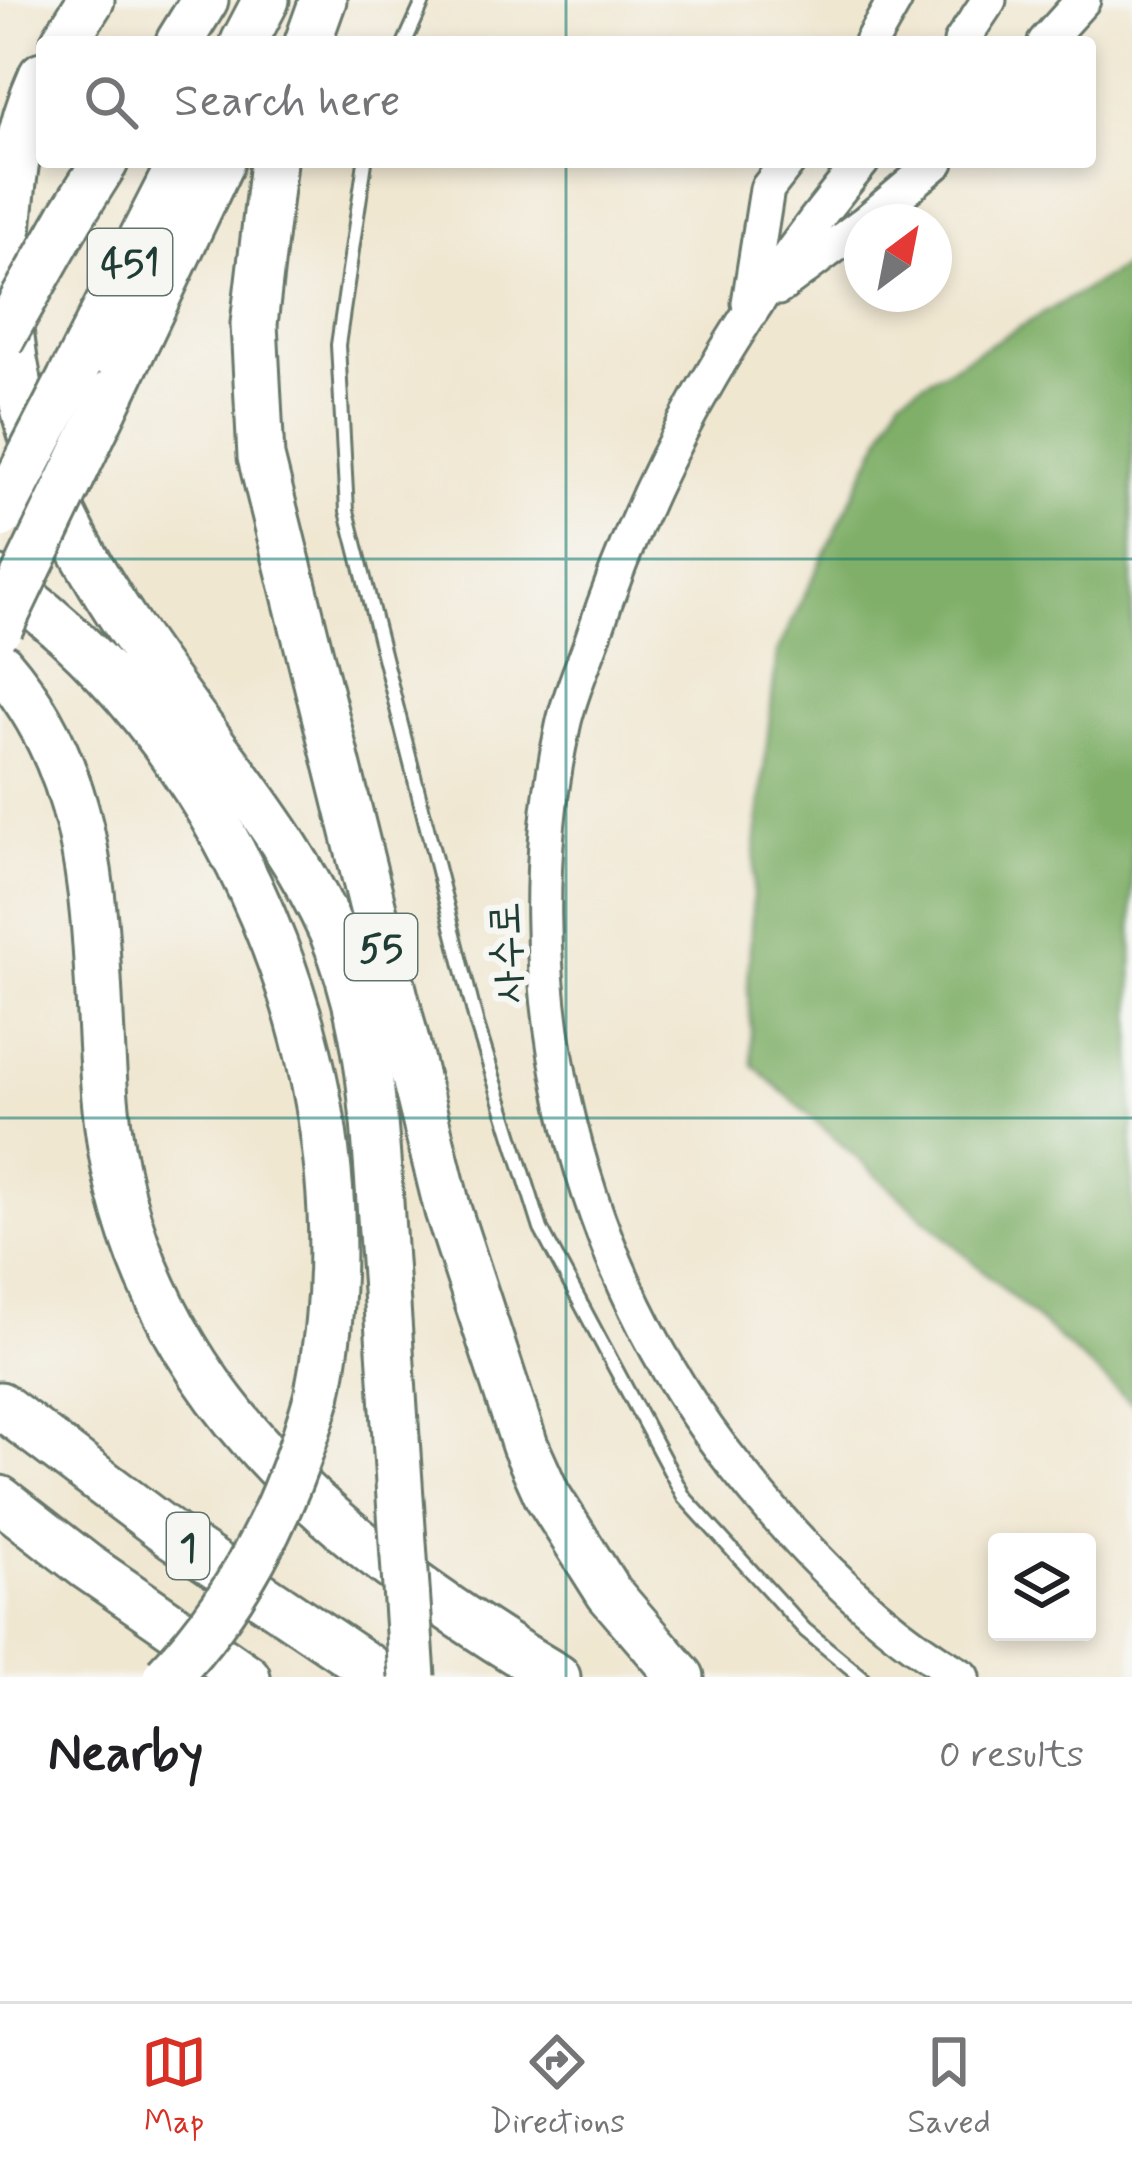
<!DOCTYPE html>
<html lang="en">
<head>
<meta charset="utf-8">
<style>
	:root { --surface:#fff; --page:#f6f6f6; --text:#202124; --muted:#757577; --line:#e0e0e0; --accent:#d93025 }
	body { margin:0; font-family:Mynerve,"Poor Story",sans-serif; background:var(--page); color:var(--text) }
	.controls { position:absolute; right:36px; bottom:36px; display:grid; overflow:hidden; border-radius:12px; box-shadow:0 6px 18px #0003 }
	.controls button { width:108px; height:108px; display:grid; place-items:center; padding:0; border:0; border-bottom:3px solid var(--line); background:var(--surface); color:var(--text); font:60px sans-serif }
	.compass { position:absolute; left:844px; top:204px; width:108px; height:108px; border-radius:50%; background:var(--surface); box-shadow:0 6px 18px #0003; rotate:32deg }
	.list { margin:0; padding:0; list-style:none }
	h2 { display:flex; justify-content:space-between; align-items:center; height:156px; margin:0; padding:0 48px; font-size:51px }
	h2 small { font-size:39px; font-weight:400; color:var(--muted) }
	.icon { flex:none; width:66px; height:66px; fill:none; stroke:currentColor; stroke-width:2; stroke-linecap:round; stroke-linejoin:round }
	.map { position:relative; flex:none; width:1132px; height:1677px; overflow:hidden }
	.search { position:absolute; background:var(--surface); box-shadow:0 6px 18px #0003; left:36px; right:36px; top:36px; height:132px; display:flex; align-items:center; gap:30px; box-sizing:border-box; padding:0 42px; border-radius:12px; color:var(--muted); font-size:45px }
	.sheet { height:324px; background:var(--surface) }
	nav { display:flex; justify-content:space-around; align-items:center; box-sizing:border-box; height:168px; border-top:3px solid var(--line); background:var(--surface); font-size:33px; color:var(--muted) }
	nav a { display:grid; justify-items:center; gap:6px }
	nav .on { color:var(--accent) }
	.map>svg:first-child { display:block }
	.forest { fill:#7faf68; stroke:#4f764e; stroke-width:3 }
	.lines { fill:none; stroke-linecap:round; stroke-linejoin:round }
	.service-casing { stroke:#68786b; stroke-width:18 }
	.secondary-casing { stroke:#68786b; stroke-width:39 }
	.motorway-casing { stroke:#68786b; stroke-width:51 }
	.service { stroke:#fff; stroke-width:12 }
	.secondary { stroke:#fff; stroke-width:33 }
	.motorway { stroke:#fff; stroke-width:45 }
	.motorway-bridge-casing { stroke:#68786b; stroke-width:51; stroke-linecap:butt }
	.motorway-bridge { stroke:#fff; stroke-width:45 }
	.grid { fill:none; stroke:#0f766e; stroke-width:3; stroke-opacity:0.55 }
	.labels { text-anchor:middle; stroke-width:12; stroke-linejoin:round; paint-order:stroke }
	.shield { fill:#f6f6f2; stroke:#60746d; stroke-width:3 }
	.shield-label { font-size:39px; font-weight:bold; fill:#1f3d34 }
	.street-label { font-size:42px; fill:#1f3d34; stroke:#f6f6f2 }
</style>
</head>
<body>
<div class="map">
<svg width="1132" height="1677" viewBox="0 0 1132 1677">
	<rect width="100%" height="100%" fill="#f6f6f2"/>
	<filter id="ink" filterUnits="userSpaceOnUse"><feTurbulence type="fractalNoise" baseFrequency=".00833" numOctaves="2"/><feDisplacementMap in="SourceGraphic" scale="24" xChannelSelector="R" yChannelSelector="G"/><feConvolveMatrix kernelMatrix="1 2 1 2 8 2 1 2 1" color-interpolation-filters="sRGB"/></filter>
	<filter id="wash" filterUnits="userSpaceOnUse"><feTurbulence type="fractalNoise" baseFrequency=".004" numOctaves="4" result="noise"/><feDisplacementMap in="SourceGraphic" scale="48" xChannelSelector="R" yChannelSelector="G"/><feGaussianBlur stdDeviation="2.7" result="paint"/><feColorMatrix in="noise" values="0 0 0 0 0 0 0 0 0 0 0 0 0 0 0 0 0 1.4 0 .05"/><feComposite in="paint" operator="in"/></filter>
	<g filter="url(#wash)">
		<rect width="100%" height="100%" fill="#f0e7d1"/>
		<polygon class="forest" points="1132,262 1132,1404 753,1065 748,987 755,854 777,653 901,396"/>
	</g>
	<g filter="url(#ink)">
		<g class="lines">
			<g class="service-casing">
				<g id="service">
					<polyline points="405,42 424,0"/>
					<polyline points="365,162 338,345 347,511 477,1025 541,1229 684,1497 805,1630 862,1677"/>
				</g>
			</g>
			<g class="secondary-casing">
				<g id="secondary">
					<polyline points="871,42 895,0"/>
					<polyline points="961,42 989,0"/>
					<polyline points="1045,42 1083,0"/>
					<path d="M862,162C743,304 650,464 592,640C582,668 569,697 563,726C509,973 570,1247 721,1448C787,1534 869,1623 963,1677"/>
					<polyline points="866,222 937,162"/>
					<polyline points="778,288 862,225"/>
					<polyline points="749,303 767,189 788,162"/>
				</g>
			</g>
			<g class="motorway-casing">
				<g id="motorway">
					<polyline points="64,42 91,0"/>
					<polyline points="179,42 205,0"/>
					<polyline points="244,42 266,0"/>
					<polyline points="308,42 323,0"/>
					<path d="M42,75C16,133 12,182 7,243C0,463 99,591 222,757C264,813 305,870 333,934C369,1019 374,1111 380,1202C385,1281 391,1359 396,1438"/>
					<polyline points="273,162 254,324 261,457 448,1211 525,1446 547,1495 609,1593 681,1677"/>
					<polyline points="71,216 105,162"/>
					<polyline points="79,362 181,162"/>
					<polyline points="112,393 221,162"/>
					<path d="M0,580C247,755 378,1104 317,1398"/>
					<path d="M0,665C108,790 92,944 105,1098C128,1380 333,1543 557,1677"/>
					<polyline points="0,1405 173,1536 383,1677"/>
					<polyline points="0,1499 86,1566 247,1677"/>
				</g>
			</g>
			<use href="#service" class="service"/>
			<use href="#secondary" class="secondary"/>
			<use href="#motorway" class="motorway"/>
			<g class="motorway-bridge-casing">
				<g id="motorway-bridge">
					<polyline points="0,341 71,216"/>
					<polyline points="0,515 79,362"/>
					<polyline points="0,627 112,393"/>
					<polyline points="396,1438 412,1677"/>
					<path d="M166,1677C242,1600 288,1501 317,1398"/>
				</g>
			</g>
			<use href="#motorway-bridge" class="motorway-bridge"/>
		</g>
	</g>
	<path class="grid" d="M566,0V42M566,162V1677M0,559H1132M0,1118H1132"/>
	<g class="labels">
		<g class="shield">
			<rect x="88" y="229" width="84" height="66" rx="9"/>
			<rect x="345" y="914" width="72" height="66" rx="9"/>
			<rect x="167" y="1513" width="42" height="66" rx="9"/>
		</g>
		<g class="shield-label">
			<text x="130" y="276">451</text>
			<text x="381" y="961">55</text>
			<text x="188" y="1560">1</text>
		</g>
		<g class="street-label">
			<text transform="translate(505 953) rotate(-93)" y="15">사수로</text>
		</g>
	</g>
</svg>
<div class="controls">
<button><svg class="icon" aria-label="layers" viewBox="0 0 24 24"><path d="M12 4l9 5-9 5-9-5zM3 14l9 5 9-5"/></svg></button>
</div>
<svg class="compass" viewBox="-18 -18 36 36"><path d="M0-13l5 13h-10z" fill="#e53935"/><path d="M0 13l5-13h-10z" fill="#757577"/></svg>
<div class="search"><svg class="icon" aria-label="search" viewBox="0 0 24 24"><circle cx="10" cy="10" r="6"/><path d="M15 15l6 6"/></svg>Search here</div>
</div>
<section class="sheet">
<h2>Nearby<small>0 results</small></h2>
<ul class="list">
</ul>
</section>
<nav>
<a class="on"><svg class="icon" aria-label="map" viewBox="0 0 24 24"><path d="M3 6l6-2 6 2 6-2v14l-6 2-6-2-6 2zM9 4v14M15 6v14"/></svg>Map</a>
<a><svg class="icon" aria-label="directions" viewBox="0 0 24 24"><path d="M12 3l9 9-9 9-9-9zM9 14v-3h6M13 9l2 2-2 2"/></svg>Directions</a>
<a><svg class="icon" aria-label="saved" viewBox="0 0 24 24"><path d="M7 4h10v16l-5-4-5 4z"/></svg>Saved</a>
</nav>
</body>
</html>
